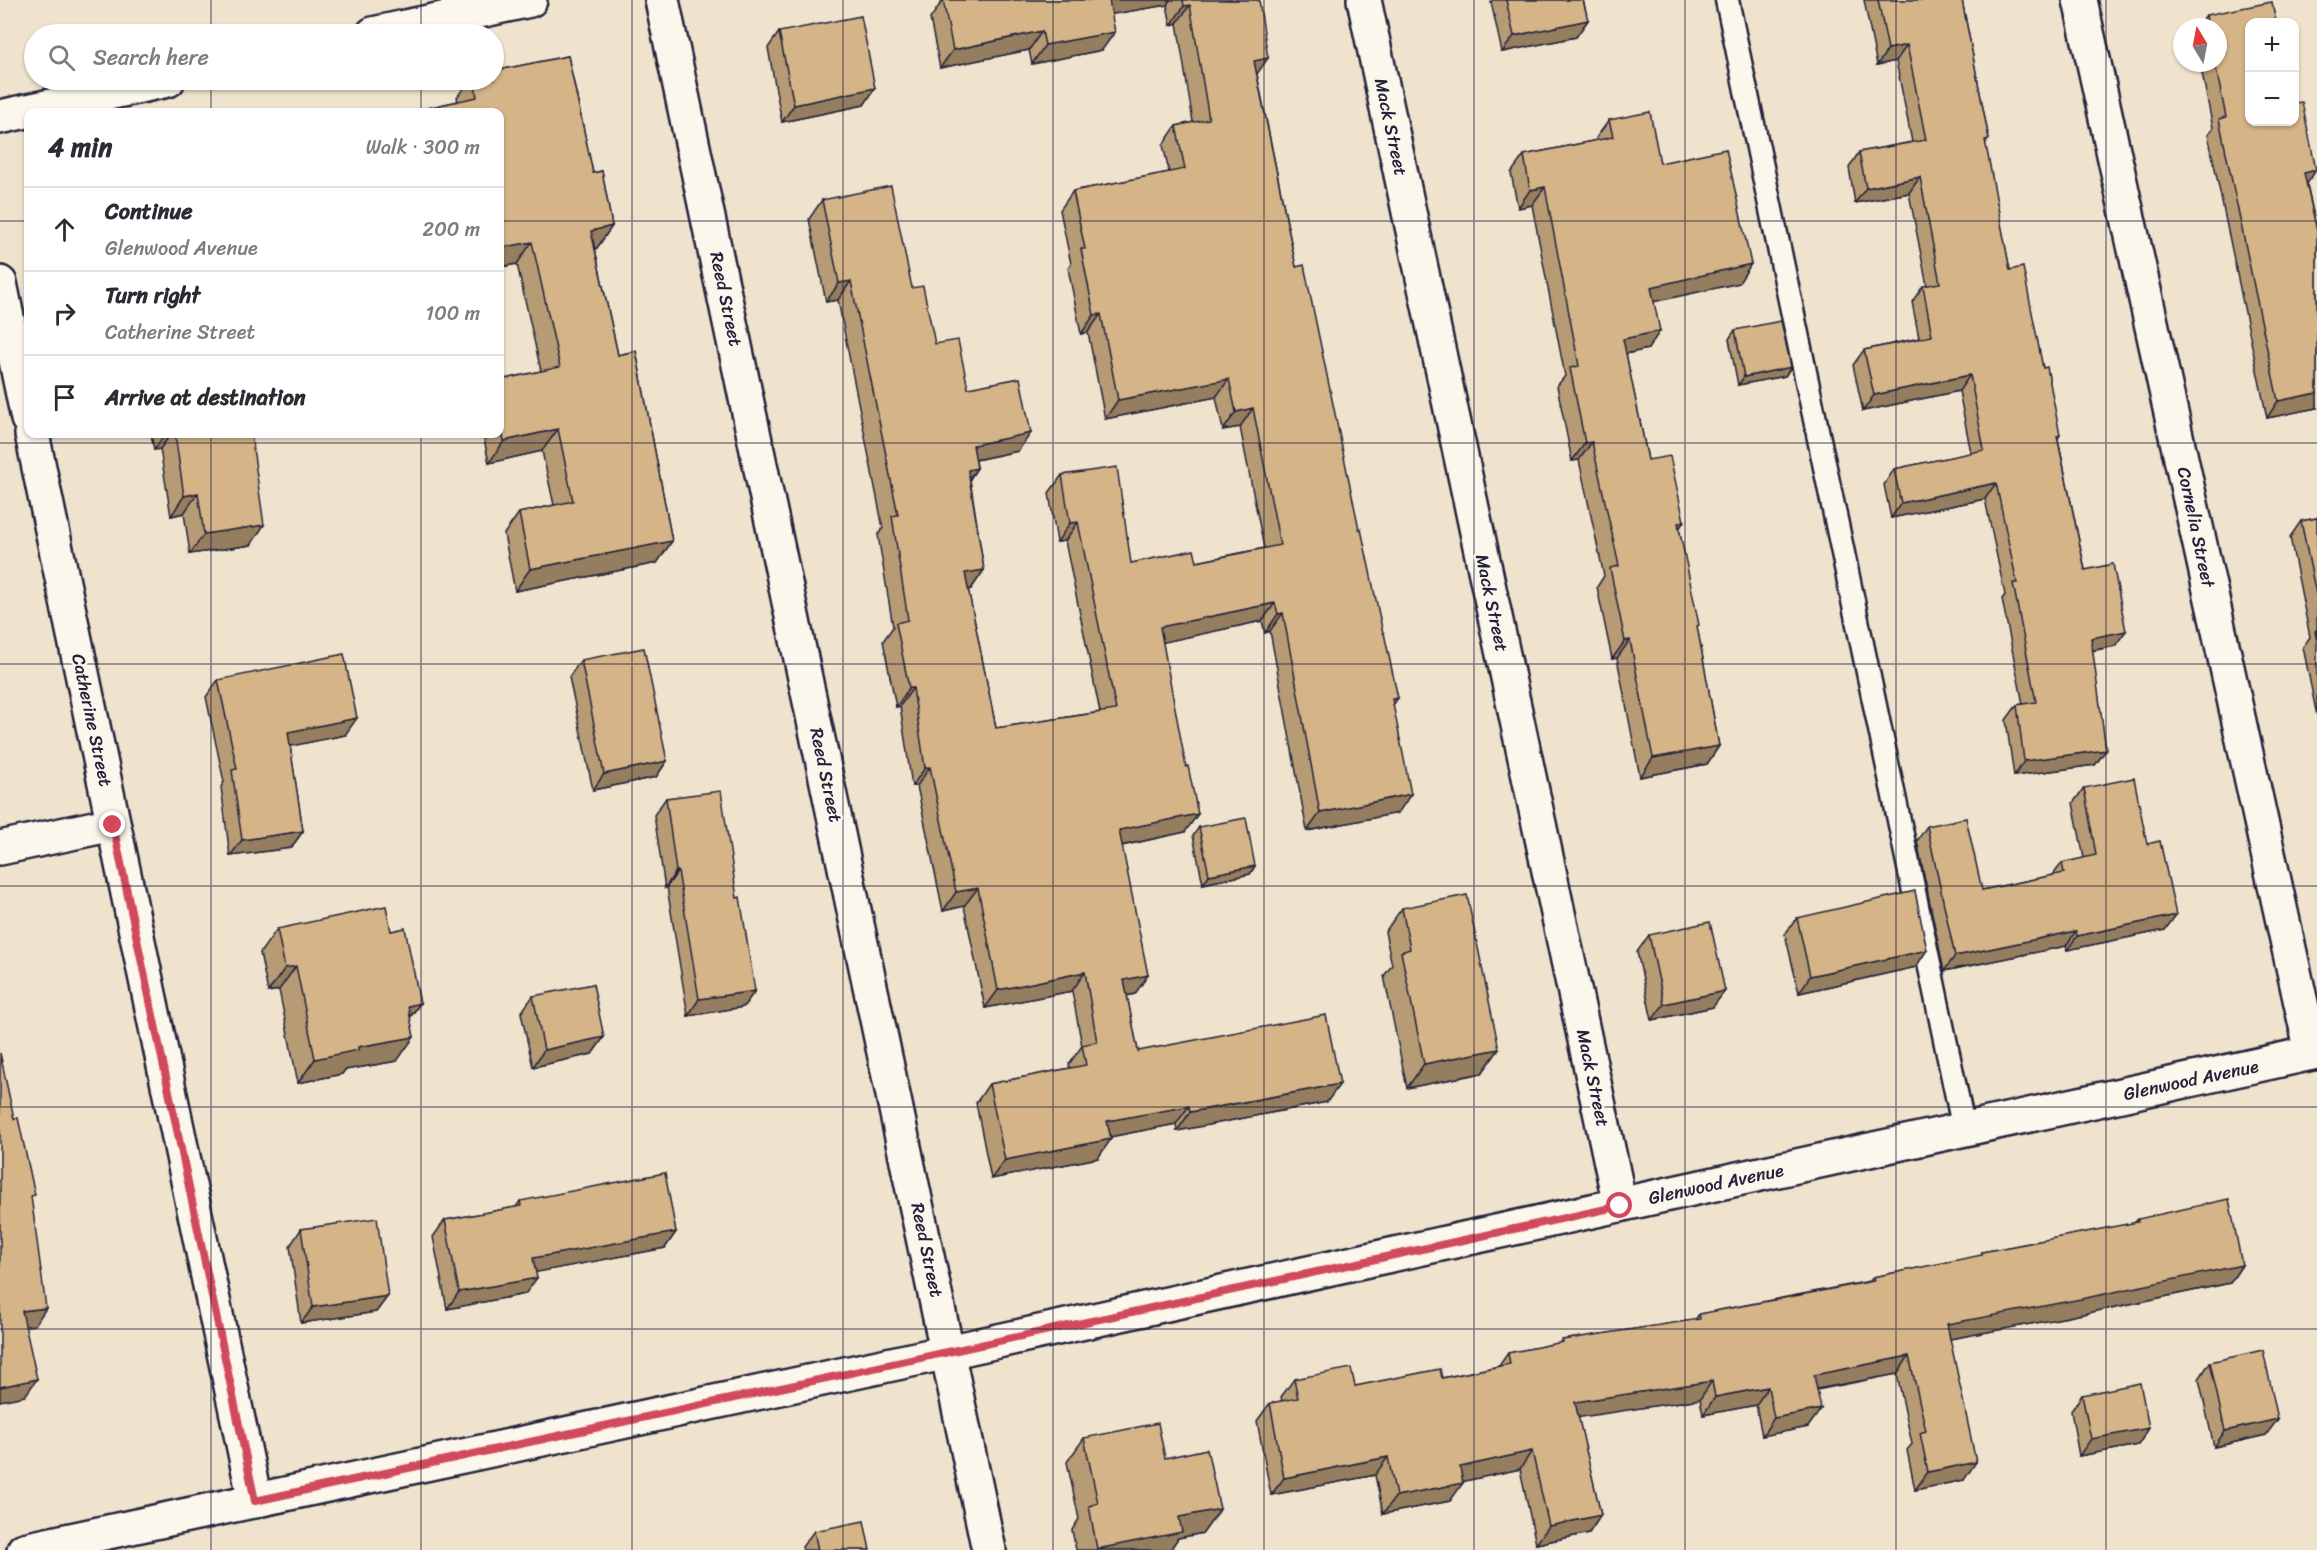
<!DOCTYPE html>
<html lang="en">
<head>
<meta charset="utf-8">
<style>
	:root { --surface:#fff; --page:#f2f2f3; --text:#2b2b33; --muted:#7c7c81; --line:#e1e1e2 }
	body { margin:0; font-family:Sriracha,sans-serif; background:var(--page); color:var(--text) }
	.controls { position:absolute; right:18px; top:18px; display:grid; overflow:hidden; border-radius:12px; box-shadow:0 2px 4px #0004 }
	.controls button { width:54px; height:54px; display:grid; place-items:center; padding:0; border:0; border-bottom:2px solid var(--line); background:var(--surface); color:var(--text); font:30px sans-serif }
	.compass { position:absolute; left:2173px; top:18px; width:54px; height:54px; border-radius:50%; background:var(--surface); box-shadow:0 2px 4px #0004; rotate:350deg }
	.stop { position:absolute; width:18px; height:18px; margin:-14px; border:4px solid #d1495b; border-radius:50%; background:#fff }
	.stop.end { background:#d1495b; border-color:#fff; box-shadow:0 2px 6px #0008 }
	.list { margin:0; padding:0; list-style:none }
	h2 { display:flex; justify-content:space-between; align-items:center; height:78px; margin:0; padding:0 24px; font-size:26px }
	h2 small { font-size:20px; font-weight:400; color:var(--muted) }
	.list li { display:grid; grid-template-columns:39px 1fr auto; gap:18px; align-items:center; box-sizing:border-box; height:84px; padding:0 24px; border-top:2px solid var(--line) }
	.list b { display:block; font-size:22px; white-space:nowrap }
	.list p { margin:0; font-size:20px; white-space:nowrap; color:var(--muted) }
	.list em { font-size:20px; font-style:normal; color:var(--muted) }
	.icon { flex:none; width:33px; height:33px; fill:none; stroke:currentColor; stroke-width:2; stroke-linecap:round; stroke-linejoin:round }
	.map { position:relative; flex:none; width:2317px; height:1550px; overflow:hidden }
	.search { position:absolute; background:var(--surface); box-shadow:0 2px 4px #0004; left:24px; top:24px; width:480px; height:66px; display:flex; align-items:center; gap:15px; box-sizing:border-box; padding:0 21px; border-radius:33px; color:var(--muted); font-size:22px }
	.panel { position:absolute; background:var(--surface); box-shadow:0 2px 4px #0004; left:24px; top:108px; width:480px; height:330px; border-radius:12px }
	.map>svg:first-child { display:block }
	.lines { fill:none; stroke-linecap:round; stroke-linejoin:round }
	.service-casing { stroke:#22223b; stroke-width:27 }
	.minor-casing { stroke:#22223b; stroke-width:38 }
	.tertiary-casing { stroke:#22223b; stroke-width:38 }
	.service { stroke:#fbf7ec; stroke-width:22 }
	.minor { stroke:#fbf7ec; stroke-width:33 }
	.tertiary { stroke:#fbf7ec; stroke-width:33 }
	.wall { fill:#b79b74; stroke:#22223b; stroke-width:1.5 }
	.shaded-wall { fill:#957e5e; stroke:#22223b; stroke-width:1.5 }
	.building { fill:#d5b487; stroke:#22223b; stroke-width:1.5 }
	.route { stroke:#d1495b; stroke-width:8 }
	.grid { fill:none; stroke:#22223b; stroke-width:1.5; stroke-opacity:0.55 }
	.labels { text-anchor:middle; stroke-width:5; stroke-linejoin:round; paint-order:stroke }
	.street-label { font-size:18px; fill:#22223b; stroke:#fbf7ec }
</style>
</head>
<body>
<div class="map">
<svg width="2317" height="1550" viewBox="0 0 2317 1550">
	<rect width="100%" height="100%" fill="#f0e3ce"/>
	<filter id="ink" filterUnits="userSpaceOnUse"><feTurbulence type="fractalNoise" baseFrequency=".0167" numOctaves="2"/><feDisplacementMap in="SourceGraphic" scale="12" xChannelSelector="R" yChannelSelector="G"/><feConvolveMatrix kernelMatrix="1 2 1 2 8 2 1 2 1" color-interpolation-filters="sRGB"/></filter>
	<g filter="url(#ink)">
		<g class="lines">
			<g class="service-casing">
				<polyline id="service" points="1727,0 1964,1130"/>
			</g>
			<g class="minor-casing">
				<g id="minor">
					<polyline points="1364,0 1620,1205"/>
					<polyline points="2080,0 2312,1053"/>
					<polyline points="373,34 530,0"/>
					<polyline points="0,117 168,80"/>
					<polyline points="0,283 28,419"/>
					<polyline points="32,434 255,1501"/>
					<polyline points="0,848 113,824"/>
				</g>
			</g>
			<g class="tertiary-casing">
				<g id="tertiary">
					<polyline points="662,0 989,1550"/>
					<polyline points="24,1550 948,1352 2317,1052"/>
				</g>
			</g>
			<use href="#service" class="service"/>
			<use href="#minor" class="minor"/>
			<use href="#tertiary" class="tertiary"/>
		</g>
		<g class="wall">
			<polygon points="943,0 1259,0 1257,74 1296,267 1393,705 1398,813 1307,831 1270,631 1265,633 1262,621 1162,642 1185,832 1122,846 1135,994 1127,996 1138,1051 1327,1102 1177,1131 1176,1124 1110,1137 1098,1158 991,1179 976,1103 989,1084 1070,1068 1069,1064 1082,1046 1072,991 985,1008 964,906 943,911 917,786 912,786 900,706 896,707 883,641 893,627 878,535 883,528 838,300 826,302 809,219 822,200 912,288 935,344 968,388 1018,451 976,460 977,468 970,479 984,570 971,589 968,589 996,728 1100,712 1065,541 1057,542 1049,493 1062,475 1131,563 1197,562 1264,548 1240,427 1223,430 1216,397 1105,419 1088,332 1081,334 1068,268 1071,264 1060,210 1073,191 1169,172 1163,145 1176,126 1193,122 1177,23 1171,25 1167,5 1112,14 1102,50 1032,64 1029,50 940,68 930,19"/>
			<polygon points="1493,0 1583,0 1588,20 1576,37 1502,52 1491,2"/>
			<polygon points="1864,0 1962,0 1989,139 1985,144 2010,270 2043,368 2060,435 2058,439 2085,570 2115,646 2092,651 2106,750 2095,765 2014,776 2006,720 2017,705 2023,704 2002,599 2005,595 1985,499 1891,518 1884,485 1894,469 1971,453 1959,391 1863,411 1853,365 1864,350 1919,338 1912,302 1923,286 1927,286 1909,193 1855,203 1849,168 1859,152 1912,142 1896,61 1877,65"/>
			<polygon points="2206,15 2208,27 2197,27"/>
			<polygon points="779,32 875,88 864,105 782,122 768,48"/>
			<polygon points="568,56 593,173 602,171 612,226 597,248 595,249 618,355 636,351 672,541 657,563 515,591 504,534 519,513 554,505 542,451 489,463 483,434 500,434 500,380 541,371 517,264 500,267 500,112 416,112 418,110 458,101 457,97 470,80 494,80 494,71"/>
			<polygon points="2200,63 2218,63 2307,184 2317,231 2317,408 2267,418 2208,135 2213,128"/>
			<polygon points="1609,120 1660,163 1739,283 1654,301 1648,349 1626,354 1648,460 1684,521 1679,529 1719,746 1707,764 1640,777 1617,658 1612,659 1597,587 1604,576 1579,460 1572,461 1557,386 1565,376 1532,205 1518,208 1511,173 1524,155 1597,140 1596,138"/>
			<polygon points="1735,330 1791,367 1785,376 1738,385 1729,339"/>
			<polygon points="151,434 251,434 251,545 190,554 184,513 171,516 160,449 154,450"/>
			<polygon points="2317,518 2317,716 2303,647 2310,637 2290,537 2301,521"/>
			<polygon points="581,660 667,761 656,777 593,790 569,677"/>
			<polygon points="218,680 345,735 290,746 303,831 291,848 230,856 221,787 224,782 206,697"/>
			<polygon points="2084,788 2165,930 2067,950 2066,946 1944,971 1917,841 1927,826 1982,890 2053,875 2062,863 2084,858 2073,803"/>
			<polygon points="666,798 755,991 743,1007 688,1016 667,887 665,888 654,815"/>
			<polygon points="1199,827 1255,866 1250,874 1203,884 1193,836"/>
			<polygon points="1402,908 1499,1049 1482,1073 1407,1088 1384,976 1392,965 1385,932"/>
			<polygon points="1797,918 1916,967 1799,993 1785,934"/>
			<polygon points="277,929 391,931 420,1003 410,1018 397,1061 345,1070 342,1074 298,1083 279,990 268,992 260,953"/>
			<polygon points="1649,935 1713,1007 1652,1020 1637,952"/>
			<polygon points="533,996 604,1037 592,1054 533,1067 521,1013"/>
			<polygon points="520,1201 676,1232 665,1248 536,1272 525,1294 447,1309 433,1237 445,1220 516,1207"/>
			<polygon points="2138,1219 2242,1265 2230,1283 2068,1317 1950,1339 1964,1480 1915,1490 1907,1450 1912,1444 1897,1374 1817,1390 1808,1427 1762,1436 1756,1405 1703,1415 1700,1399 1578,1417 1601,1515 1589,1533 1536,1544 1520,1469 1463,1481 1450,1501 1383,1514 1375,1475 1271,1495 1257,1421 1270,1403 1282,1401 1281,1397 1294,1379 1355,1386 1442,1378 1499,1366 1508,1353 1560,1343 1562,1340 1695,1320 1699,1314 1870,1281 1873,1277 1980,1256 1982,1252 2134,1223"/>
			<polygon points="301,1229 388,1296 376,1312 301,1323 290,1246"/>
			<polygon points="2210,1362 2266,1435 2214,1447 2199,1379"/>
			<polygon points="2082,1395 2149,1428 2138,1445 2079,1456 2071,1411"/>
			<polygon points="1084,1438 1165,1458 1220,1509 1203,1533 1178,1538 1170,1550 1076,1550 1072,1530 1079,1519 1067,1462"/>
			<polygon points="814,1531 870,1550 803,1550 802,1547"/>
		</g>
		<g class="shaded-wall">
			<polygon points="1108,0 1170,0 1167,5 1096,17"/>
			<polygon points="1190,5 1177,23 1171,25 1184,6"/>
			<polygon points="1588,20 1576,37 1502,52 1514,36"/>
			<polygon points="1042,31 1029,50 940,68 953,50"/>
			<polygon points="1115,32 1102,50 1032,64 1045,45"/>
			<polygon points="1907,45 1896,61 1877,65 1888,49"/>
			<polygon points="1268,58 1255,77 1254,61"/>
			<polygon points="875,88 864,105 782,122 794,105"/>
			<polygon points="2316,170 2305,187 2304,173"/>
			<polygon points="1920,177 1909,193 1855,203 1866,188"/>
			<polygon points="1545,187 1532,205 1518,208 1530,190"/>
			<polygon points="612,226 597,248 576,252 591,231"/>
			<polygon points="532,242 517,264 500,267 500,255 505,247"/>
			<polygon points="1751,264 1739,283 1639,305 1651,287"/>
			<polygon points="851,281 838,300 826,302 839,283"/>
			<polygon points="1101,314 1088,332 1081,334 1094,315"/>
			<polygon points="1660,331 1648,349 1611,357 1623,339"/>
			<polygon points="1791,367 1785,376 1738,385 1744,377"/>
			<polygon points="1970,375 1959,391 1863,411 1874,395"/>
			<polygon points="1229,379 1216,397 1105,419 1118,400"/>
			<polygon points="2317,393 2317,408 2267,418 2278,401"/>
			<polygon points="1253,408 1240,427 1223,430 1236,412"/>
			<polygon points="558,429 542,451 489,463 504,441"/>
			<polygon points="1031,433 1018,451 960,463 973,445"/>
			<polygon points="165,434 171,434 160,449 154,450"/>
			<polygon points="1592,442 1579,460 1572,461 1585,443"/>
			<polygon points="977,468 964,486 968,470"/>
			<polygon points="1996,483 1985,499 1891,518 1901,503"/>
			<polygon points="198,493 184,513 171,516 184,496"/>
			<polygon points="1684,521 1672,539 1678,523"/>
			<polygon points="1078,522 1065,541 1057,542 1070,523"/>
			<polygon points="264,525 251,545 190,554 204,534"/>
			<polygon points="672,541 657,563 515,591 530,569"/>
			<polygon points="984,570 971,589 952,592 965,573"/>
			<polygon points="1275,603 1262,621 1146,646 1160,627"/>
			<polygon points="1283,613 1270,631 1265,633 1278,614"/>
			<polygon points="2126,631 2115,646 2080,653 2091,638"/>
			<polygon points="1630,640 1617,658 1612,659 1625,641"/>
			<polygon points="909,688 913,688 900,706 896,707"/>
			<polygon points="1398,698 1385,717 1392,699"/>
			<polygon points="357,718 345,735 277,749 288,732"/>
			<polygon points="1719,746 1707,764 1640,777 1653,758"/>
			<polygon points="2106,750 2095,765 2014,776 2024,761"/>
			<polygon points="667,761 656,777 593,790 604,774"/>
			<polygon points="930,767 917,786 912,786 925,768"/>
			<polygon points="1411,794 1398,813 1307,831 1320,813"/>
			<polygon points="1198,814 1185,832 1106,849 1119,830"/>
			<polygon points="303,831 291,848 230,856 242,840"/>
			<polygon points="1255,866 1250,874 1203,884 1209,875"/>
			<polygon points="676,871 678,871 667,887 665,888"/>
			<polygon points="978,888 964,906 943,911 956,892"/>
			<polygon points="2176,915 2165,930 2067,950 2077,936"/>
			<polygon points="2076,931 2066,946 1944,971 1955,956"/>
			<polygon points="1927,950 1916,967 1799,993 1810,976"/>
			<polygon points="296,966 279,990 268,992 285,968"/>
			<polygon points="1085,972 1072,991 985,1008 998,990"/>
			<polygon points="1148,975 1135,994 1111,999 1124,980"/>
			<polygon points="755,991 743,1007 688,1016 699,999"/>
			<polygon points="1725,991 1713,1007 1652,1020 1664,1004"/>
			<polygon points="420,1003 403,1027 408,1006"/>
			<polygon points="414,1037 397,1061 345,1070 342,1074 298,1083 315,1059 358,1047"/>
			<polygon points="604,1037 592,1054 533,1067 544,1050"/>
			<polygon points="1499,1049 1482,1073 1407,1088 1424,1064"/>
			<polygon points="1340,1084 1327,1102 1177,1131 1190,1112"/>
			<polygon points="1189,1106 1176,1124 1094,1140 1107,1121"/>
			<polygon points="1111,1139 1098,1158 991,1179 1005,1160"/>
			<polygon points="676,1232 665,1248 522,1275 533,1258"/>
			<polygon points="2242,1265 2230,1283 2068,1317 1934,1342 1947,1324"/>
			<polygon points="537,1278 525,1294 447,1309 459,1292"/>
			<polygon points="388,1296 376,1312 301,1323 313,1307"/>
			<polygon points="46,1308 35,1325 11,1328 22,1311"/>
			<polygon points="1909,1356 1897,1374 1801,1392 1814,1375"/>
			<polygon points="37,1379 25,1396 0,1401 0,1387"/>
			<polygon points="1712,1381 1700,1399 1562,1420 1575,1402"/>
			<polygon points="1768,1387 1756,1405 1703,1415 1715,1397"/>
			<polygon points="1821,1409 1808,1427 1762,1436 1774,1418"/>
			<polygon points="2278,1419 2266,1435 2214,1447 2225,1431"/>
			<polygon points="2149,1428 2138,1445 2079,1456 2091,1439"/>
			<polygon points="1532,1451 1520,1469 1447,1485 1460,1467"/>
			<polygon points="1388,1457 1375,1475 1271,1495 1284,1478"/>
			<polygon points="1976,1462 1964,1480 1915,1490 1928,1472"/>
			<polygon points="1463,1483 1450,1501 1383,1514 1396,1496"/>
			<polygon points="1220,1509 1203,1533 1178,1538 1170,1550 1097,1550 1179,1517"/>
			<polygon points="1601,1515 1589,1533 1536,1544 1549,1526"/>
		</g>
		<g class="building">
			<polygon points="943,0 1109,0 1115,32 1045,45 1042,31 953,50"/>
			<polygon points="1183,0 1259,0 1268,58 1254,61 1296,267 1304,265 1359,529 1361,529 1383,633 1384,633 1398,698 1392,699 1411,794 1320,813 1283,613 1278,614 1275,603 1160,627 1186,767 1188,766 1198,814 1119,830 1148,975 1124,980 1138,1051 1326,1015 1340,1084 1190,1112 1189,1106 1107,1121 1111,1139 1005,1160 989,1084 1086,1065 1082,1045 1097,1042 1085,972 998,990 978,888 956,892 930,767 925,768 913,688 909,688 896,623 908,620 892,516 898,515 851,281 839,283 822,200 891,186 912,288 923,286 935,344 958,340 968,388 1020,378 1031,433 973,445 977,468 968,470 984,570 965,573 996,728 1116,710 1078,522 1070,523 1062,475 1117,467 1131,563 1194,550 1197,562 1280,545 1253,408 1236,412 1229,379 1118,400 1101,314 1094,315 1081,249 1085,249 1073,191 1185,169 1176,126 1209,119 1190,5 1184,6"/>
			<polygon points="1506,0 1583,0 1588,20 1514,36"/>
			<polygon points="1878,0 1962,0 1989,139 1985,140 2010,270 2023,267 2043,368 2047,367 2060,435 2057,436 2085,570 2113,564 2126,631 2091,638 2106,750 2024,761 2017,705 2036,702 2013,583 2017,583 1996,483 1901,503 1894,469 1984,450 1970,375 1874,395 1864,350 1932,336 1923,286 1940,283 1920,177 1866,188 1859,152 1926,140 1907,45 1888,49"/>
			<polygon points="2272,2 2276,22 2250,22 2250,122 2295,122 2295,103 2302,102 2316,170 2304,173 2317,231 2317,393 2278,401 2219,119 2226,117 2215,63 2218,63 2218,27 2208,27 2206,15"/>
			<polygon points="861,16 875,88 794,105 779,32"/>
			<polygon points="568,56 593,173 602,171 612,226 591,231 618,355 636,351 672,541 530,569 519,513 573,501 558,429 504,441 500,420 500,380 560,367 532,242 505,247 500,219 500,112 419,112 418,110 477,97 474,80 494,80 494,71"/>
			<polygon points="1650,112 1660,163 1726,149 1751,264 1651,287 1660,331 1623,339 1648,460 1670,456 1684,521 1678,523 1699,625 1697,626 1719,746 1653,758 1630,640 1625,641 1610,568 1619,566 1592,442 1585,443 1570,368 1579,366 1545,187 1530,190 1524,155 1613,137 1609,120"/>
			<polygon points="1781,321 1791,367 1744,377 1735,330"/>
			<polygon points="175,434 251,434 264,525 204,534 198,493 184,496"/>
			<polygon points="2317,518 2317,599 2301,521"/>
			<polygon points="2317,630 2317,642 2315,631"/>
			<polygon points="644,648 667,761 604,774 581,660"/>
			<polygon points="344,654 357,718 288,732 303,831 242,840 232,770 237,769 218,680"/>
			<polygon points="2134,778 2147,844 2160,841 2176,915 2077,936 2076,931 1955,956 1927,826 1966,818 1982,890 2064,873 2062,863 2096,855 2084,788"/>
			<polygon points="721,791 737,898 740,897 755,991 699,999 678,871 676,871 666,798"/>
			<polygon points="1246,818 1255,866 1209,875 1199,827"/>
			<polygon points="1915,891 1927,950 1810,976 1797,918"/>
			<polygon points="1467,895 1499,1049 1424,1064 1401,952 1410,949 1402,908"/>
			<polygon points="386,906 391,931 405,928 420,1003 408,1006 414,1037 358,1047 358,1050 315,1059 296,966 285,968 277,929"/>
			<polygon points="1710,922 1725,991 1664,1004 1649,935"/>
			<polygon points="593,984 604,1037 544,1050 533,996"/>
			<polygon points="0,1053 14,1119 18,1118 35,1195 31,1196 46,1308 22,1311 37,1379 0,1387"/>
			<polygon points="665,1173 676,1232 533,1258 537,1278 459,1292 445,1220 521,1206 520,1201"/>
			<polygon points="2229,1199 2242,1265 2081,1299 1947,1324 1976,1462 1928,1472 1920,1433 1926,1431 1909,1356 1814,1375 1821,1409 1774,1418 1768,1387 1715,1397 1712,1381 1575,1402 1601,1515 1549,1526 1532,1451 1460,1467 1463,1483 1396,1496 1388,1457 1284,1478 1270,1403 1298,1398 1294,1379 1351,1368 1355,1386 1440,1369 1442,1378 1510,1364 1508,1353 1563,1342 1562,1340 1700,1319 1699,1314 1874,1281 1873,1277 1982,1255 1982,1252 2138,1222 2138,1219"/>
			<polygon points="377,1218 388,1296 313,1307 301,1229"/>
			<polygon points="2263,1350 2278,1419 2225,1431 2210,1362"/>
			<polygon points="2140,1383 2149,1428 2091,1439 2082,1395"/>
			<polygon points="1158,1423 1165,1458 1207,1449 1220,1509 1179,1517 1182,1532 1097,1549 1089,1506 1098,1503 1084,1438"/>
			<polygon points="864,1521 870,1550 818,1550 814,1531"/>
		</g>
	</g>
	<g class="lines" filter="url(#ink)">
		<polyline class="route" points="113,825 255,1501 948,1352 1620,1206"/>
	</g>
	<path class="grid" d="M211,0V34M421,0V34M632,0V1550M843,0V1550M1053,0V1550M1264,0V1550M1474,0V1550M1685,0V1550M1896,0V1550M2106,0V1550M211,80V112M421,80V112M0,221H28M500,221H2317M211,434V1550M421,434V1550M0,443H2317M0,664H2317M0,886H2317M0,1107H2317M0,1329H2317"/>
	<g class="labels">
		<g class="street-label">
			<text transform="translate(1391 127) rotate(78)" y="6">Mack Street</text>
			<text transform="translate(726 299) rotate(78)" y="6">Reed Street</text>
			<text transform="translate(2196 527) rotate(78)" y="6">Cornelia Street</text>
			<text transform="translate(1492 603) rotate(78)" y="6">Mack Street</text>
			<text transform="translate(92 720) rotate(78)" y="6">Catherine Street</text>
			<text transform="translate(826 775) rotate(78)" y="6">Reed Street</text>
			<text transform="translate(1593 1078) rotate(78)" y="6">Mack Street</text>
			<text transform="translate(2191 1080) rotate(-12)" y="6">Glenwood Avenue</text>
			<text transform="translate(1716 1184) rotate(-12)" y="6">Glenwood Avenue</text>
			<text transform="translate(927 1250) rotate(78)" y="6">Reed Street</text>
		</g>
	</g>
</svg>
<div class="controls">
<button>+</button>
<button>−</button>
</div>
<svg class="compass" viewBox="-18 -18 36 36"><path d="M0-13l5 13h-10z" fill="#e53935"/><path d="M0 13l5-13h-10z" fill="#7c7c81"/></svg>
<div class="stop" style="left:1620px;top:1206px"></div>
<div class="stop end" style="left:113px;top:825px"></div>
<div class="search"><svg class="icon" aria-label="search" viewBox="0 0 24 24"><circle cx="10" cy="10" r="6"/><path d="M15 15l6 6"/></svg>Search here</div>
<section class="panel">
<h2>4 min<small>Walk · 300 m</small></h2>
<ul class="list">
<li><svg class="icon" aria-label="ahead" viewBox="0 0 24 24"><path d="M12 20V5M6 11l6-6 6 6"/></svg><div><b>Continue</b><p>Glenwood Avenue</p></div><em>200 m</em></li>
<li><svg class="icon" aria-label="right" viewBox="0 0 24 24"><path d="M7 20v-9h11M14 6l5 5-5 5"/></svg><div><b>Turn right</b><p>Catherine Street</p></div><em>100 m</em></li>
<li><svg class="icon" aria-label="arrive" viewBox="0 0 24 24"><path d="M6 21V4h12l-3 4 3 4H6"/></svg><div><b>Arrive at destination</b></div></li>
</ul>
</section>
</div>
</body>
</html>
